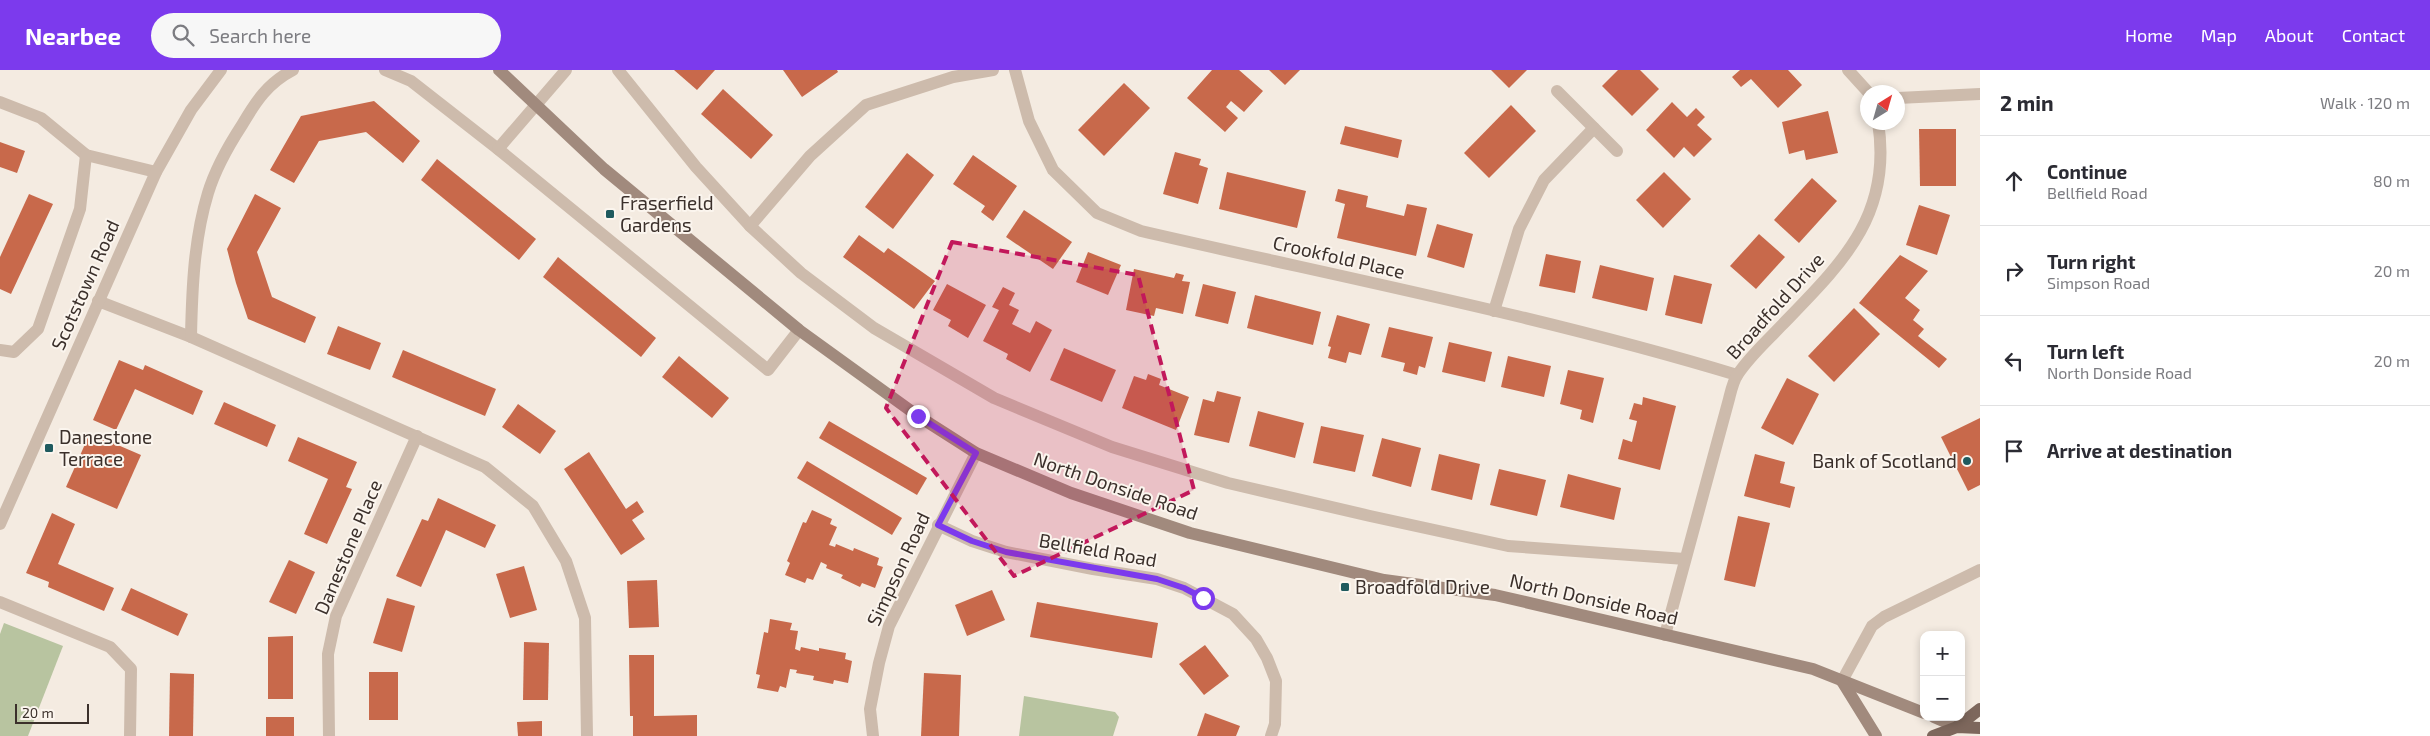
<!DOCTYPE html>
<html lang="en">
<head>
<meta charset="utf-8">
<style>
	:root { --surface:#fff; --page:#f7f7f7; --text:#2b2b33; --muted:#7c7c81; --line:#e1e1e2; --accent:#7c3aed }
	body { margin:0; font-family:"Exo 2",sans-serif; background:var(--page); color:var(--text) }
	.controls { position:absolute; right:15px; bottom:15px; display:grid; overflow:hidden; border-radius:10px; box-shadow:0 2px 8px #0003 }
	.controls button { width:45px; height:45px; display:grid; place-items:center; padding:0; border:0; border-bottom:1px solid var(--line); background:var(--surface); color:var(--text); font:25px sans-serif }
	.compass { position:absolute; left:1860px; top:15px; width:45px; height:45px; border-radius:50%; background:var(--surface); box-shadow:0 2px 8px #0003; rotate:37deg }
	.scale { position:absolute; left:15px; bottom:12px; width:74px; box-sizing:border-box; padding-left:5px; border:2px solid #3b302b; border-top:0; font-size:14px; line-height:18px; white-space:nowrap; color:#3b302b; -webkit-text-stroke:4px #fbf5ee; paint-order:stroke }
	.stop { position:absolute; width:15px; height:15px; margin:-11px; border:4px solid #7c3aed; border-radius:50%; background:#fff }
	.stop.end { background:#7c3aed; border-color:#fff; box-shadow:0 1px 5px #0008 }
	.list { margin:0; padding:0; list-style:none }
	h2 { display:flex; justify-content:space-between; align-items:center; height:65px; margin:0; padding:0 20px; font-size:21px }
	h2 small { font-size:16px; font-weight:400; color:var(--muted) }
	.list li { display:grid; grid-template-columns:32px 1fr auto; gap:15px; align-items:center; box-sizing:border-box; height:90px; padding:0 20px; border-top:1px solid var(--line) }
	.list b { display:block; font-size:19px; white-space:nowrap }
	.list p { margin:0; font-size:16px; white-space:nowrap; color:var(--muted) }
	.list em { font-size:16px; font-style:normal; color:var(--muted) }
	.icon { flex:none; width:28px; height:28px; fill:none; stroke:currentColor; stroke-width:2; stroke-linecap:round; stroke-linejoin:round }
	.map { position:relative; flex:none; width:1980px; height:666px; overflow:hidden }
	header { display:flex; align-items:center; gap:30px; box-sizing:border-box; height:70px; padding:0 25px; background:var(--accent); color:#fff }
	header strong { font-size:24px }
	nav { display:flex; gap:28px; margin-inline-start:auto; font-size:18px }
	.search { width:350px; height:45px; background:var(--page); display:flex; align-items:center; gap:12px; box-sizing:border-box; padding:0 18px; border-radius:28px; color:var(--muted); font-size:19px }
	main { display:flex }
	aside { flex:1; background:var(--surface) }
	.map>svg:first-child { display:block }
	.green { fill:#b8c4a0 }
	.building { fill:#c8694b }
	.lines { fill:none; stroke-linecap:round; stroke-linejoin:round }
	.minor { stroke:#cdbbac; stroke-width:12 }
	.tertiary { stroke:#cdbbac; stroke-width:12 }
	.secondary { stroke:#a18a7d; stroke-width:12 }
	.primary { stroke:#7d675c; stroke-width:12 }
	.route { stroke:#7c3aed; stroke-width:6 }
	.marked { fill:#c2185b; fill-opacity:0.2; stroke:#c2185b; stroke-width:4; stroke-dasharray:10 6; stroke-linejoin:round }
	.poi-dot { fill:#1f5a5e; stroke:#fbf5ee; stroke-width:2 }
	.labels { text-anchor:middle; stroke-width:4; stroke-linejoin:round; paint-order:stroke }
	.poi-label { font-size:19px; fill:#3b302b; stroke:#fbf5ee; text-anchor:start }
	.street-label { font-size:19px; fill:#3b302b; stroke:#fbf5ee }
</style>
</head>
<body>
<header>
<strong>Nearbee</strong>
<div class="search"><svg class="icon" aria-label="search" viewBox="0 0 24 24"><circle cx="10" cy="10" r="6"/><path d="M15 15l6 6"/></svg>Search here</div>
<nav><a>Home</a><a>Map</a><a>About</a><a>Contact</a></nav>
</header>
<main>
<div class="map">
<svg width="1980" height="666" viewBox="0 0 1980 666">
	<rect width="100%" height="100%" fill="#f4ebe1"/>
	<g class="green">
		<polygon points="4,553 63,576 28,666 0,666 0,564"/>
		<polygon points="1024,626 1115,642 1119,647 1113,666 1019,666"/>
	</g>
	<g class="building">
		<polygon points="674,0 715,0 697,20"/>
		<polygon points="783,0 837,0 838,2 802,27"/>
		<polygon points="1212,0 1239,0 1263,21 1244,42 1231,31 1226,37 1238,48 1225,62 1187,28"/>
		<polygon points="1269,0 1300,0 1285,15"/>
		<polygon points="1491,0 1527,0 1509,18"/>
		<polygon points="1618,0 1640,0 1659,19 1632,46 1602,16"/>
		<polygon points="1740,0 1788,0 1802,15 1778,38 1751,9 1741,17 1732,7"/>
		<polygon points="1124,13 1150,38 1104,86 1078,60"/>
		<polygon points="723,19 773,65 751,89 701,44"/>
		<polygon points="374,31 420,71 403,93 366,62 319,71 294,113 270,100 301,46"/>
		<polygon points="1672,32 1687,47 1696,38 1705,47 1697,55 1712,69 1694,87 1684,77 1674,88 1646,60"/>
		<polygon points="1511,35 1536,61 1489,108 1464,83"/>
		<polygon points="1828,41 1838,83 1806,90 1804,80 1789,84 1782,52"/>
		<polygon points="1345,56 1402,70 1398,88 1340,74"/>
		<polygon points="1919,59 1956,59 1956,116 1920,116"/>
		<polygon points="0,72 25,81 17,103 0,97"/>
		<polygon points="1175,82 1201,89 1199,95 1208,98 1198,134 1163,124"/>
		<polygon points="907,83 934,105 893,159 865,137"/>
		<polygon points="973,85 1017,116 993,151 981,142 985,136 953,114"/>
		<polygon points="437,89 536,169 519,190 421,110"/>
		<polygon points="1227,102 1306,121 1297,158 1219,139"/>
		<polygon points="1664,102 1691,129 1663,158 1636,130"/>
		<polygon points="1812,108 1837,131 1799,173 1774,150"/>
		<polygon points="1338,119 1368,126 1366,137 1404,146 1407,134 1427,138 1416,186 1337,168 1345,134 1335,131"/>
		<polygon points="29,124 53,134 11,224 0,219 0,187"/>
		<polygon points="255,124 281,138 257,182 272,227 316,247 305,273 248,249 236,213 227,179"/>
		<polygon points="1919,135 1950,145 1937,185 1906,175"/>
		<polygon points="1024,140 1072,172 1053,199 1006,167"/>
		<polygon points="1437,154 1473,164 1464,198 1427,187"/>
		<polygon points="1759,164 1785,187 1756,219 1730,196"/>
		<polygon points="859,165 884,183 888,178 935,211 914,239 843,187"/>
		<polygon points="1088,182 1121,195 1108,225 1076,212"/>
		<polygon points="1546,184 1581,191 1575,223 1539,216"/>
		<polygon points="1900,185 1928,201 1905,228 1920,240 1913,250 1924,259 1918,266 1947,289 1939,298 1859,233"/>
		<polygon points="558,187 656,268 641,287 543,207"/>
		<polygon points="1600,195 1654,208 1647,241 1592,228"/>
		<polygon points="1134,199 1174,208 1176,203 1184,205 1182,211 1190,212 1183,244 1156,238 1154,246 1126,240"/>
		<polygon points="1674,205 1712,214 1702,254 1665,245"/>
		<polygon points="947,214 986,235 968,268 948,256 951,250 933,240"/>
		<polygon points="1203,214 1236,222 1228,254 1195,246"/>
		<polygon points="1003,217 1015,223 1009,235 1019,240 1012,254 1030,263 1036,251 1052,260 1030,302 1006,289 1008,284 983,271 999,240 992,237"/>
		<polygon points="1255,225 1321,242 1313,275 1247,258"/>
		<polygon points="1854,238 1880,264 1834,312 1808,286"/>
		<polygon points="1337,245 1370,254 1361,285 1349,282 1346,293 1328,288 1331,277 1328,276"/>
		<polygon points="338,256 381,273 370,300 327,284"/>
		<polygon points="1389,257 1433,267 1425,298 1419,296 1417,305 1403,301 1405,293 1381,287"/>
		<polygon points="1449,272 1492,282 1485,312 1442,302"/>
		<polygon points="1064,278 1116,300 1102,332 1050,310"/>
		<polygon points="403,280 496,319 485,346 392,307"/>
		<polygon points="679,286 729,328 712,348 662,307"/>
		<polygon points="1508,286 1551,296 1544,327 1501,317"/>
		<polygon points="119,290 143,300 145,295 203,321 193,345 135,319 116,360 93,350"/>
		<polygon points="1568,300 1604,308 1593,353 1580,349 1582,340 1560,334"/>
		<polygon points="1148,304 1161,309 1159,315 1189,327 1176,360 1122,338 1134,306 1146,310"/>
		<polygon points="1787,308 1819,324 1793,375 1761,358"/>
		<polygon points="1217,321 1241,327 1229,373 1194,365 1203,329 1214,332"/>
		<polygon points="1643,327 1676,336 1660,400 1618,389 1623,369 1632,372 1637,351 1629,349 1634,333 1642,335"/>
		<polygon points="224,332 276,355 267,377 214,354"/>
		<polygon points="518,334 556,361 540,384 502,357"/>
		<polygon points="1258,341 1304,353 1295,388 1249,376"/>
		<polygon points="1980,348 1980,415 1968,421 1941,367"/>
		<polygon points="829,351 927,408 917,425 819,368"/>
		<polygon points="1321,356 1364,365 1355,402 1313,393"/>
		<polygon points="90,363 141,385 117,439 66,417"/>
		<polygon points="298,367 357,392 346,417 352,419 327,474 304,464 328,409 288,391"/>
		<polygon points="1382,368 1421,378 1411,417 1372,406"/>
		<polygon points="589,382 626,439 637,431 644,442 632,450 645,469 621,485 564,399"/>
		<polygon points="1439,384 1480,394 1472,430 1431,420"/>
		<polygon points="1755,384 1785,392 1780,413 1795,417 1790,438 1744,426"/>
		<polygon points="807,391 902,448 892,465 797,408"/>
		<polygon points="1499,399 1546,410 1537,446 1490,435"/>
		<polygon points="1568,404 1621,418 1614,450 1560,437"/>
		<polygon points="438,428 496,455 485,478 446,460 421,517 396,506 422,449 428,451"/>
		<polygon points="812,440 832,449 830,454 837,457 829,475 835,477 836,474 853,481 854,478 879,488 877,495 883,497 875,518 862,513 860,517 841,508 843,505 826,498 827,495 821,492 813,510 807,508 805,513 785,505 790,493 787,491 803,452 806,453"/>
		<polygon points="52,443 75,454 58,494 114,518 104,541 48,517 49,512 26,503"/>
		<polygon points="1738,446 1770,453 1755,517 1724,510"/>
		<polygon points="289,490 315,502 296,544 269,532"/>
		<polygon points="524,496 537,540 510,548 496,504"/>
		<polygon points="657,510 659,557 629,558 627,511"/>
		<polygon points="131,518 188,544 178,566 121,540"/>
		<polygon points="992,520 1005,550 967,566 955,535"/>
		<polygon points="387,528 415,536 402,582 373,573"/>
		<polygon points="1037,532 1158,553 1152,588 1030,567"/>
		<polygon points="770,549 792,553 790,560 798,561 795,579 800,581 801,577 819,581 819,578 846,583 845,589 852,591 848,613 834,610 833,614 813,610 814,606 796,603 797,600 790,599 786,618 780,616 778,622 757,618 760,605 756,604 764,562 768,563"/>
		<polygon points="293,566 293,629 268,629 268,567"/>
		<polygon points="524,572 549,573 548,630 523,630"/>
		<polygon points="1205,575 1229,606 1204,625 1179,594"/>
		<polygon points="629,585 654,585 654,646 697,645 697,666 633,666 633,646 630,646"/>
		<rect x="369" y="602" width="29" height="48"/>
		<polygon points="170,603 194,604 193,666 169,666"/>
		<polygon points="924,603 961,605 959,666 921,666"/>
		<polygon points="1205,643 1240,656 1236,666 1197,666"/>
		<rect x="266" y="647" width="28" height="19"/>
		<polygon points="542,651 542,666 518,666 517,652"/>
	</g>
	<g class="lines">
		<g class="minor">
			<polyline points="385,0 411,11 498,79 768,300 799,260"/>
			<polyline points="618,0 696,97 750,156 801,203 874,258 994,328 1112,377 1228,413 1370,446 1508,476 1685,489"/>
			<path d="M1015,0L1029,51L1053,100L1097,143L1141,161C1340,207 1542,246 1737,305"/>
			<polyline points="1848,0 1868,22"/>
			<polyline points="1557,21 1617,81"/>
			<polyline points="1898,28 1980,24"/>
			<polyline points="0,32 41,48 86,85 156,102"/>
			<polyline points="498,79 566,0"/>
			<polyline points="750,156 810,86 866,35 953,7 993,0"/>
			<polyline points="98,231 191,267 485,397 533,436 566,491 585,548 587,666"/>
			<polyline points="1494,241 1519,159 1544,110 1594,58"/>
			<path d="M191,267C192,218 194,169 208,123C215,100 229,75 242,55C256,31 268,13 293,0"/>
			<polyline points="0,280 14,282 38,259 80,139 86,85"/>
			<polyline points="938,455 972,471 1006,482 1093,499 1157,509 1184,518 1233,544 1256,569 1267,588 1276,611 1275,654 1271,666"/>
			<polyline points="0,532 110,577 131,599 130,666"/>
			<path d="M1665,565L1729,329C1731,321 1733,311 1738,304C1750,286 1767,271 1781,256C1841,194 1893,146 1878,52"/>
			<polyline points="1842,611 1872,556 1884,547 1980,500"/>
			<polyline points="329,666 328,584 336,546 417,366"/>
			<polyline points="873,666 870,639 879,593 889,556 976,383"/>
		</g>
		<polyline class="tertiary" points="0,454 156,102 191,40 221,0"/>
		<g class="secondary">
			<polyline points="499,0 604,99 799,260 918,346 976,383 1071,423 1190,463 1384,510 1495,525 1813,599 1924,643"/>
			<polyline points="1842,611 1876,666"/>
			<polyline points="1934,647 1957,657"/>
		</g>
		<g class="primary">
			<polyline points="1957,657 1980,639"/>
			<polyline points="1933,666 1957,657 1980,658"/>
		</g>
	</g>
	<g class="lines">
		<polyline class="route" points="918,346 976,383 938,455 972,471 1006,482 1157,509 1184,518 1203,528"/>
	</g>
	<path class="marked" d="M952,172L1138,205L1194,420L1014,506L886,338Z"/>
	<g class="poi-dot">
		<rect x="605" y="139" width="10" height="10" rx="2.5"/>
		<rect x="44" y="373" width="10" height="10" rx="2.5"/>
		<circle cx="1967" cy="391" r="5"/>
		<rect x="1340" y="512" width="10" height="10" rx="2.5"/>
	</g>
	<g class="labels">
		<g class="poi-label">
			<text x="620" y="140">Fraserfield<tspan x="620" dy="22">Gardens</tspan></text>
			<text x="59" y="374">Danestone<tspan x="59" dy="22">Terrace</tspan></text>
			<text x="1957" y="398" text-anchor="end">Bank of Scotland</text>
			<text x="1355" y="524">Broadfold Drive</text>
		</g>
		<g class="street-label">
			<text transform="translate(1339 187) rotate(13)" y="7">Crookfold Place</text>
			<text transform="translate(85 215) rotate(-66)" y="7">Scotstown Road</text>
			<text transform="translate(1775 236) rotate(-48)" y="7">Broadfold Drive</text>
			<text transform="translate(1116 416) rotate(19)" y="7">North Donside Road</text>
			<text transform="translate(348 477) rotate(-67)" y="7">Danestone Place</text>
			<text transform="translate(1098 480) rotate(10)" y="7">Bellfield Road</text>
			<text transform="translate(898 499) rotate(-65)" y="7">Simpson Road</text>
			<text transform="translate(1594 529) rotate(13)" y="7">North Donside Road</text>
		</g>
	</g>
</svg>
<div class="controls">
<button>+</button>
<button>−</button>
</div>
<svg class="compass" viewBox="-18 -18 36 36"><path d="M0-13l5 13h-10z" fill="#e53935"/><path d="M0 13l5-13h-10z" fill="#7c7c81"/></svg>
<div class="scale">20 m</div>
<div class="stop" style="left:1203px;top:528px"></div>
<div class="stop end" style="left:918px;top:346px"></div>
</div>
<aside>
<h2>2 min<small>Walk · 120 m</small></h2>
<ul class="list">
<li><svg class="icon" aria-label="ahead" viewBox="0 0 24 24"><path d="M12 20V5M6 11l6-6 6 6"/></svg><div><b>Continue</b><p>Bellfield Road</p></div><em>80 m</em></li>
<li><svg class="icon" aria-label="right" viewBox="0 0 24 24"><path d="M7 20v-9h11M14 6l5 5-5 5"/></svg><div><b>Turn right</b><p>Simpson Road</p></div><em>20 m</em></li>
<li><svg class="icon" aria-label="left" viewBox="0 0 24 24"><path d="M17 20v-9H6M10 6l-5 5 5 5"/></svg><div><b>Turn left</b><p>North Donside Road</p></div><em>20 m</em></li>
<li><svg class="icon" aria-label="arrive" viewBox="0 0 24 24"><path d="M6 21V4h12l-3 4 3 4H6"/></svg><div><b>Arrive at destination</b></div></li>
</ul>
</aside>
</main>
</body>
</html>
